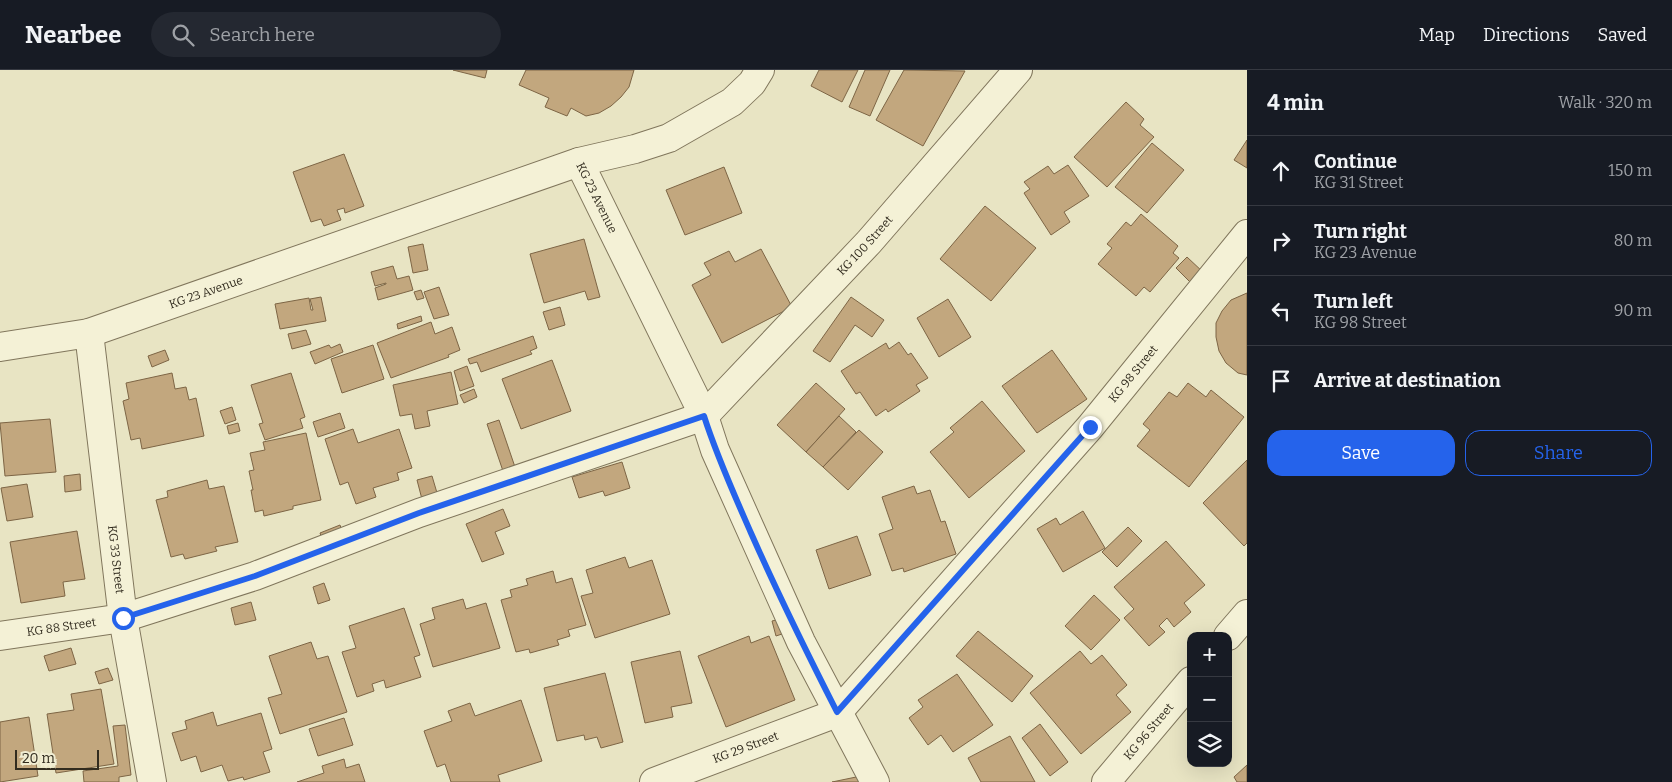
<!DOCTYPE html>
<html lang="en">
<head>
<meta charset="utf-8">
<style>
	:root { --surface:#171b24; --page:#242831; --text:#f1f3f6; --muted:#9ea1a6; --line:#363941; --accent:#2563eb }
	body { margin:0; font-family:Bitter,serif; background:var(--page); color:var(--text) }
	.controls { position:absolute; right:15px; bottom:15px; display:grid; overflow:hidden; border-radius:10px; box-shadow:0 5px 20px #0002 }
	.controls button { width:45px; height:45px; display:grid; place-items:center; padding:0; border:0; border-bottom:1px solid var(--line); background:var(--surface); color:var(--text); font:25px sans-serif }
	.scale { position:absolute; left:15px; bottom:12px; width:84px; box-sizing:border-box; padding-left:5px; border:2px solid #322c1f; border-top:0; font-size:14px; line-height:18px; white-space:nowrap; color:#322c1f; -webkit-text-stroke:4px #f1edd2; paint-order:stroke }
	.stop { position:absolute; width:15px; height:15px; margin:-11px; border:4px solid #2563eb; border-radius:50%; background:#fff }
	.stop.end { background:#2563eb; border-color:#fff; box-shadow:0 1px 5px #0008 }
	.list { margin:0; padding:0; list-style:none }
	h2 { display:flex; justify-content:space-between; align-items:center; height:65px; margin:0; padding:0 20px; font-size:21px }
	h2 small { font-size:16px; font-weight:400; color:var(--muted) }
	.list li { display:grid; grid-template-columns:32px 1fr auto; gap:15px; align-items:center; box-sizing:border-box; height:70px; padding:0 20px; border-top:1px solid var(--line) }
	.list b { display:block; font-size:19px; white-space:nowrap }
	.list p { margin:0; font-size:16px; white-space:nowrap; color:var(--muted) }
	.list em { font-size:16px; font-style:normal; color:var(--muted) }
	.actions { display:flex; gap:10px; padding:15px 20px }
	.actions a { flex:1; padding:11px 0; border:1px solid var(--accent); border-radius:15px; text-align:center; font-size:18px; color:var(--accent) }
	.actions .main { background:var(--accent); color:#fff }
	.icon { flex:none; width:28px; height:28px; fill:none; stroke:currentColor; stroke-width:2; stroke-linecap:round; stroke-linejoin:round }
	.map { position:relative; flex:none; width:1247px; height:712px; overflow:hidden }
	header { display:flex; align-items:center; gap:30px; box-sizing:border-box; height:70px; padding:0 25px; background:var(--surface); border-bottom:1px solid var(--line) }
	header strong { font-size:24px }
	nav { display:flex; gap:28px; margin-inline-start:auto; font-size:18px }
	.search { width:350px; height:45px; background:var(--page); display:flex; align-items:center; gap:12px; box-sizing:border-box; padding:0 18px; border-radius:28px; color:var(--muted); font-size:19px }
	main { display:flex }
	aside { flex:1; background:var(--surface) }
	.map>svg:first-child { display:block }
	.building { fill:#c2a77e; stroke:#7d6545 }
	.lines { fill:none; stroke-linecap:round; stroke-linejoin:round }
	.minor-casing { stroke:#80765c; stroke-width:30 }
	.minor { stroke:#f4f1d6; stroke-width:28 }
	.route { stroke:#2563eb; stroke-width:6 }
	.labels { text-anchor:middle; stroke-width:4; stroke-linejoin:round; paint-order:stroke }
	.street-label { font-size:12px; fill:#322c1f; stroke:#f1edd2 }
</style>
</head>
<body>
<header>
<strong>Nearbee</strong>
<div class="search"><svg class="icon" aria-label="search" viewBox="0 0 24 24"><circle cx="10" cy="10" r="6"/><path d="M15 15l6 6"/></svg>Search here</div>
<nav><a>Map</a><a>Directions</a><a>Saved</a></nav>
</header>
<main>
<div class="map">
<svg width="1247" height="712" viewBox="0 0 1247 712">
	<rect width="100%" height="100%" fill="#e8e4c3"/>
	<g class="building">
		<polygon points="453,0 487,0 485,8"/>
		<polygon points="526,0 634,0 629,17 621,27 611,36 599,43 586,46 571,38 567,46 545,37 549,28 519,15"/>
		<polygon points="819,0 858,0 842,32 811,16"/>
		<polygon points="865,0 890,0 870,46 849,37"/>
		<polygon points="904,0 965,1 923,76 876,50"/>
		<polygon points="1126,32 1144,49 1140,55 1154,67 1107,117 1074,87"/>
		<polygon points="1247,70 1247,98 1234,90"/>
		<polygon points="1152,73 1184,100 1147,143 1115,117"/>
		<polygon points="344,84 364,136 345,143 344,138 337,140 341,150 324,156 321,149 311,152 293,102"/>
		<polygon points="1068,95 1089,126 1064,142 1070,152 1051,165 1024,123 1030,119 1024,112 1048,96 1054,104"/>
		<polygon points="724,97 742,143 685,165 666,120"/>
		<polygon points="985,136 1036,178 991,231 940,189"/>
		<polygon points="1141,144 1178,176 1173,183 1179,188 1150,222 1144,217 1136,226 1098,194 1112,178 1107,174 1126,152 1131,156"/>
		<polygon points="584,169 600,227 588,230 585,221 544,233 530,184"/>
		<polygon points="423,174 428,200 413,203 408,177"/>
		<polygon points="761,179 792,237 722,273 692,215 711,205 704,193 729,181 735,192"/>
		<polygon points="1187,187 1204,203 1193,215 1176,198"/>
		<polygon points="393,196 397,209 409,206 413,220 378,230 375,218 386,214 386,213 375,216 371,202"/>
		<polygon points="439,217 449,245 434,249 424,222"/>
		<polygon points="421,220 424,228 417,230 414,222"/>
		<polygon points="1247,223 1247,305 1238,303 1226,293 1219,281 1216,267 1216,253 1222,241 1231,230"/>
		<polygon points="321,227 326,251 280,259 275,234 309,228 311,240 313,240 310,229"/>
		<polygon points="851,227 884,250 872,267 855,255 830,292 813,281"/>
		<polygon points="948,229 971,267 939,287 917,248"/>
		<polygon points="560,237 565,255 549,260 543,242"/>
		<polygon points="421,246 422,251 398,259 397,254"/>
		<polygon points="431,252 435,264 452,257 460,280 448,285 449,287 391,308 377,273"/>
		<polygon points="306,260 311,274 292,279 288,264"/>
		<polygon points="533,266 537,278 530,281 532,284 481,302 477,292 470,294 468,289"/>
		<polygon points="899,272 908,285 911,283 928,308 916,315 920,321 888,342 886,339 876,346 860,322 856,324 841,301 886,273 889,279"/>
		<polygon points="340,274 343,282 315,294 310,282 329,275 331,278"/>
		<polygon points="373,275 384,309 342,323 331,289"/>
		<polygon points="165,280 169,290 152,297 148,286"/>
		<polygon points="1052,280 1087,329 1037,363 1002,316"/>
		<polygon points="552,290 571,341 521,359 502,309"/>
		<polygon points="467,296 474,316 460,321 454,301"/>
		<polygon points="451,302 458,334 427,341 430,356 415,359 412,344 400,346 393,315"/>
		<polygon points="172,303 175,319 186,317 189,330 196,328 204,366 142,379 140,368 131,370 123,331 129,329 126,313"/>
		<polygon points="291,303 305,347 300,349 303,358 265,370 259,354 263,353 251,315"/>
		<polygon points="816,313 845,339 806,382 777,355"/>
		<polygon points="1188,313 1206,327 1211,320 1244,347 1189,417 1137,376 1150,360 1143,354 1169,322 1177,327"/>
		<polygon points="474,319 477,327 464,333 460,325"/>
		<polygon points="982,331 1025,381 969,428 930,382 954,362 950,358"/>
		<polygon points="232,337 236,350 225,354 220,341"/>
		<polygon points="340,343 345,358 318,367 313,352"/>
		<polygon points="839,346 856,362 823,397 806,382"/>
		<polygon points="50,349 56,402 5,406 0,353"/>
		<polygon points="499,350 516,400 504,404 487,354"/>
		<polygon points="238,353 240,361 229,364 227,356"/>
		<polygon points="353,359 358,373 399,359 412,398 397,403 399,410 373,418 376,427 356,434 348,412 340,415 325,369"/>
		<polygon points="859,360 883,382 848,420 823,397"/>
		<polygon points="306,363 321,430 293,436 293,439 264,446 263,440 255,442 251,420 253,420 249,401 254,400 250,383 265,380 263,372"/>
		<polygon points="1247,390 1247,473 1244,476 1203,433"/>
		<polygon points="622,392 630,418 605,426 603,421 579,428 572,407"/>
		<polygon points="80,404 81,420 65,422 64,406"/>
		<polygon points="432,406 440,433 424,437 417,410"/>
		<polygon points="207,410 209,419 224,416 238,472 215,477 217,481 185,489 183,484 171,487 156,430 168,427 167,421"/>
		<polygon points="27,414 33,447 7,451 1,418"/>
		<polygon points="914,416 917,424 930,420 941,452 945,451 956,484 904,502 903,498 892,501 879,464 893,459 882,427"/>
		<polygon points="503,439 510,456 495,462 504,484 482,492 466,454"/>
		<polygon points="1083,441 1105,478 1063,502 1037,459 1056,448 1060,455"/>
		<polygon points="340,455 342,461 322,469 320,463"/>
		<polygon points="1128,457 1142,471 1117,497 1102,482"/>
		<polygon points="77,461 85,509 63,512 65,526 21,533 10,472"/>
		<polygon points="857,466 871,505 829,519 816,480"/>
		<polygon points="1166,471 1205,515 1184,533 1191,542 1174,557 1167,548 1159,556 1165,562 1149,576 1124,548 1134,539 1114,517"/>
		<polygon points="625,487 629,498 652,490 670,544 595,568 581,526 593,523 586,500"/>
		<polygon points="553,501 556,513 572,508 586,555 568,560 570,566 557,570 559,575 530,583 529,579 516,582 501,530 512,527 510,520 528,515 526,509"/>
		<polygon points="324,513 330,530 318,534 313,517"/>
		<polygon points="1094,525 1120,550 1091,580 1065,556"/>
		<polygon points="463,529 466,539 486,533 500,578 433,597 420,554 435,549 432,538"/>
		<polygon points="251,532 256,550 235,555 231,538"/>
		<polygon points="404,538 420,585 414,587 421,607 386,618 384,610 372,614 374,621 357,627 342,582 356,578 349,556"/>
		<polygon points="784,548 788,562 776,566 772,551"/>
		<polygon points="978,561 1033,606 1012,632 956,586"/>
		<polygon points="749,566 751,573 769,566 795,630 726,657 698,586"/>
		<polygon points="311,572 317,589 328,586 347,642 280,664 268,628 282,624 269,586"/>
		<polygon points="71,578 76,594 49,601 44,586"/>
		<polygon points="680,581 692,633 671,637 673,647 645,653 631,592"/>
		<polygon points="1080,581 1091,594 1102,585 1127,615 1116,625 1131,642 1081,684 1030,623"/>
		<polygon points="108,598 113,610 99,614 95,602"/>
		<polygon points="605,603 623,672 601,678 597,667 585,670 584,665 557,671 544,618"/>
		<polygon points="957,604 993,655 953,682 941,665 928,675 909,648 923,637 918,630"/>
		<polygon points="101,619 114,694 56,703 47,644 74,640 71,624"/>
		<polygon points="521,630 542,691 498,705 500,712 451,712 445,694 437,697 424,661 452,651 448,641 470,633 475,646"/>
		<polygon points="213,642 217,656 261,643 272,679 263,682 270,702 244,710 243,707 228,711 222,695 201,702 196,686 181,691 172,663 187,659 185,651"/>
		<polygon points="29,647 38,706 0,712 0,652"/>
		<polygon points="344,648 353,675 318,686 309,659"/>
		<polygon points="1040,654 1068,692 1050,706 1022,668"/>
		<polygon points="125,655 131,705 119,707 119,712 84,712 83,701 118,696 113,656"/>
		<polygon points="1010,666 1035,712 981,712 968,688"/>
		<polygon points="344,689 346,698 359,694 365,712 297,712 324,703 322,696"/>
		<polygon points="1247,695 1247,712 1237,712 1234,707"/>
		<polygon points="861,706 862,712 832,712"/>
	</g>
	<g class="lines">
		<g class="minor-casing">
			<g id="minor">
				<polyline points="579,92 635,79 669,68 732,32 752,13 760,0"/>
				<path id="s1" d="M89,263L123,548L152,712"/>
				<path id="s2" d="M0,277L89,263L579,92L704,346L715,380L801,572L875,712"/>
				<path id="s3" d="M0,566L123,548L255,506L419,443L704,346L869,172L1018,0"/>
				<polyline points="1228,566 1247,544"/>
				<path id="s4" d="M654,712L837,643L1090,357L1247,164"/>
				<path id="s5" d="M1106,712L1191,611"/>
			</g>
		</g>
		<use href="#minor" class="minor"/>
	</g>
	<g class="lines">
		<path class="route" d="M123,548L255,506L419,443L704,346C717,387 734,424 751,463C778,524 807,583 837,642L1090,357"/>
	</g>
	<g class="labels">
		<g class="street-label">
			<text dy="4" stroke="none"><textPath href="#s2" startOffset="649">KG 23 Avenue</textPath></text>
			<text dy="4" stroke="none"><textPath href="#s3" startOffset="974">KG 100 Street</textPath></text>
			<text dy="4" stroke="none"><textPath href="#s2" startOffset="214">KG 23 Avenue</textPath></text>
			<text dy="4" stroke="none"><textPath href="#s4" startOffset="646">KG 98 Street</textPath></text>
			<text dy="4" stroke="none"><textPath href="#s1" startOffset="228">KG 33 Street</textPath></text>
			<text dy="4" stroke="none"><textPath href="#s3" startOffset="62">KG 88 Street</textPath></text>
			<text dy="4" stroke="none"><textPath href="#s5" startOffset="66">KG 96 Street</textPath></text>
			<text dy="4" stroke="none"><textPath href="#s4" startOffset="98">KG 29 Street</textPath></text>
		</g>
	</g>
</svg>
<div class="controls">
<button>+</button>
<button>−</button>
<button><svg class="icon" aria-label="layers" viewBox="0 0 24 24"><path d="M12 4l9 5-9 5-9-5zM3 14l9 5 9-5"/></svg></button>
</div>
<div class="scale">20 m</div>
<div class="stop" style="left:123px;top:548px"></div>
<div class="stop end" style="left:1090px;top:357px"></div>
</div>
<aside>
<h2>4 min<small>Walk · 320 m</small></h2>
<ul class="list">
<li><svg class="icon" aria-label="ahead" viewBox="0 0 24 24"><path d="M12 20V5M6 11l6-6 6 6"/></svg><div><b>Continue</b><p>KG 31 Street</p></div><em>150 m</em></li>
<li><svg class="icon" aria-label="right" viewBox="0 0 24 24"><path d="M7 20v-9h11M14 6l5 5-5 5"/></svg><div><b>Turn right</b><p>KG 23 Avenue</p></div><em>80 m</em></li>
<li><svg class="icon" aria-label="left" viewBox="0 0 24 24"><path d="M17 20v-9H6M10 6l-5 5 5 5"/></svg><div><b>Turn left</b><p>KG 98 Street</p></div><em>90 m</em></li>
<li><svg class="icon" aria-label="arrive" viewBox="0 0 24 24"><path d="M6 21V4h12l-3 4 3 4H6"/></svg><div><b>Arrive at destination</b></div></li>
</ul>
<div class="actions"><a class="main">Save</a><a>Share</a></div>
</aside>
</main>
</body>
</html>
